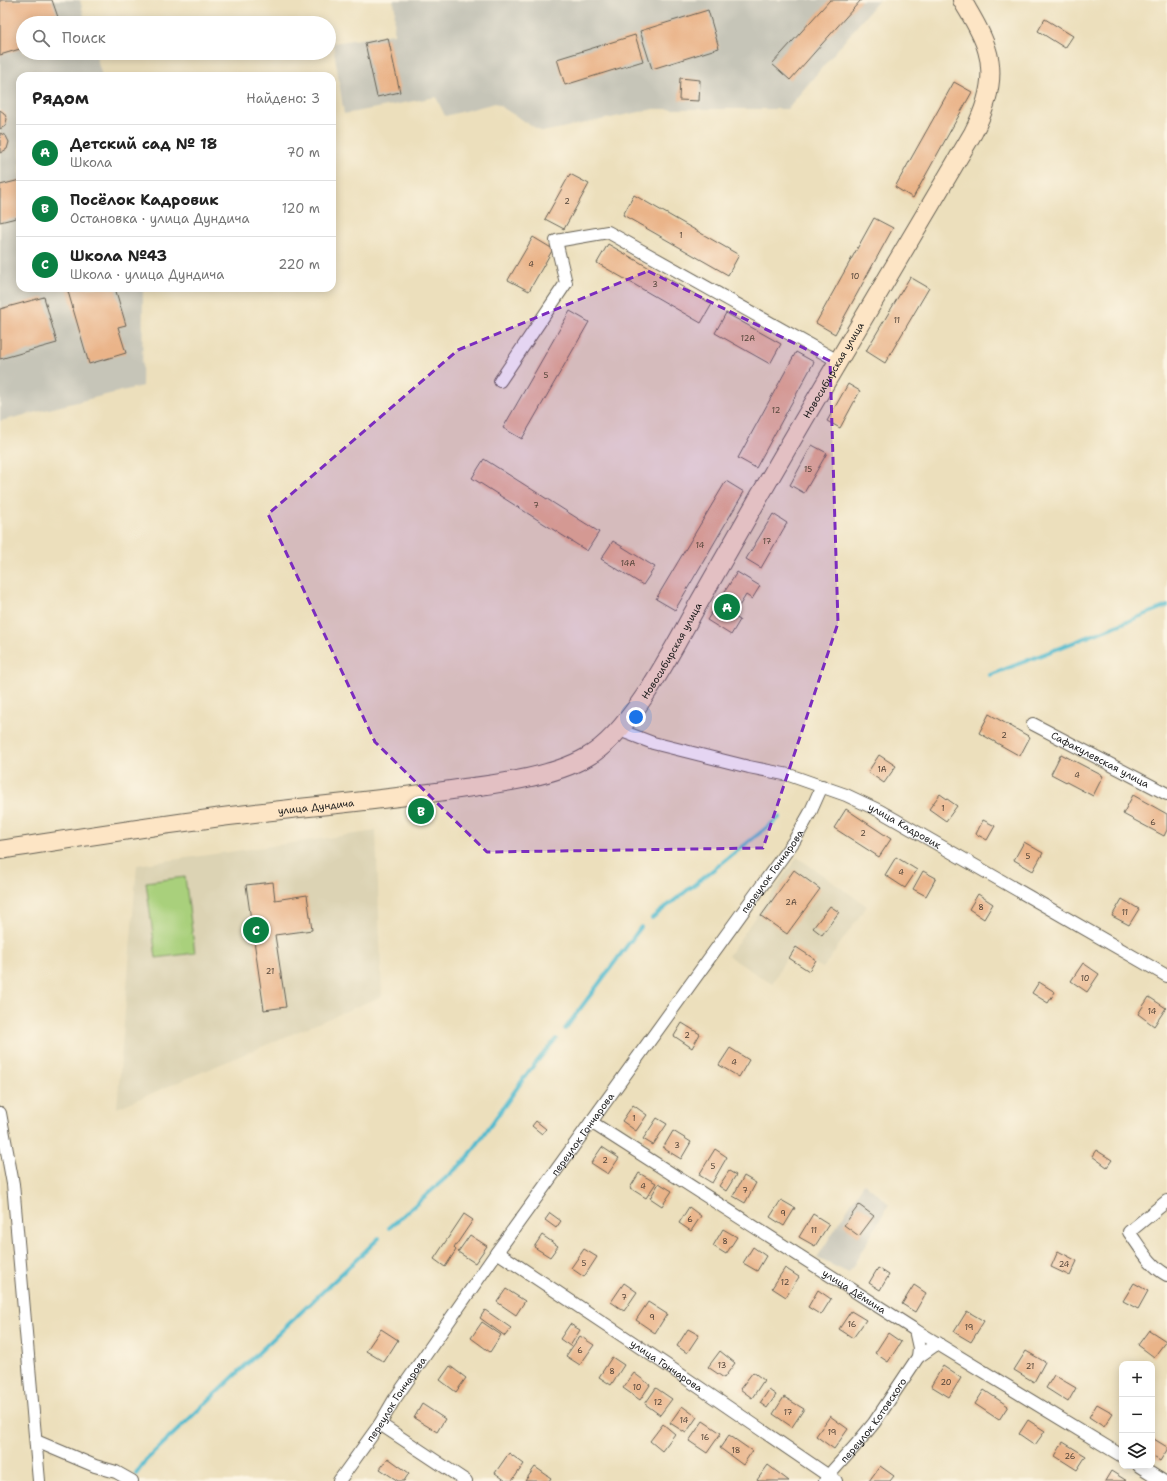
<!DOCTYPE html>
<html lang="ru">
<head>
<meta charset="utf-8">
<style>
	:root { --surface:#fff; --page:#f6f6f6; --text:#222; --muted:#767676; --line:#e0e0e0; --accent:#0b8043 }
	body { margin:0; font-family:"Shantell Sans",sans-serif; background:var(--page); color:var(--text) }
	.controls { position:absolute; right:12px; bottom:12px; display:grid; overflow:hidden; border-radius:8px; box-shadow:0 2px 10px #0003 }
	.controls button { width:36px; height:36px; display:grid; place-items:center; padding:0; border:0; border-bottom:1px solid var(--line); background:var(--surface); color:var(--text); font:20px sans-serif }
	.you { position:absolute; left:636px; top:717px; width:14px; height:14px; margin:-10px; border:3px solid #fff; border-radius:50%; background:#1a73e8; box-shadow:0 0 0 6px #1a73e833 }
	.badge { display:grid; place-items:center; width:26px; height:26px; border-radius:50%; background:var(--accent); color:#fff; font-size:13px; font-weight:700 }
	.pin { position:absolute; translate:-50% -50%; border:2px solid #fff; box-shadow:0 1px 4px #0006 }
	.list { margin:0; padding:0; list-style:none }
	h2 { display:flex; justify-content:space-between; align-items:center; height:52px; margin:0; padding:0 16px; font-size:17px }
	h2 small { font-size:13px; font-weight:400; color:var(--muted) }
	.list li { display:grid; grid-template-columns:26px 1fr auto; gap:12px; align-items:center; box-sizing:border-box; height:56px; padding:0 16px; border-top:1px solid var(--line) }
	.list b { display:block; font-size:15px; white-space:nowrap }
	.list p { margin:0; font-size:13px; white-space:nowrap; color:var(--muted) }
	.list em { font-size:13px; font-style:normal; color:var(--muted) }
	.icon { flex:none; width:22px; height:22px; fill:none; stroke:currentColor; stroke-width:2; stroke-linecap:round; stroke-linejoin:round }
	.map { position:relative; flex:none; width:1167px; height:1481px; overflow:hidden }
	.search { position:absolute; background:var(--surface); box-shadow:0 2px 10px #0003; left:16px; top:16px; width:320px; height:44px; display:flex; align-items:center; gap:10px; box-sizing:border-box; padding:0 14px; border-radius:22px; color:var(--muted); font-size:15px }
	.panel { position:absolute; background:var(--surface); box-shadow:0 2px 10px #0003; left:16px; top:72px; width:320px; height:220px; border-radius:12px }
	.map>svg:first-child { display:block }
	.built { fill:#dcd3b4 }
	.industrial { fill:#c6c5b8 }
	.green { fill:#a9d07b; stroke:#62764c }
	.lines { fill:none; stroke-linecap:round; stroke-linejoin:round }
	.stream { stroke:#50bace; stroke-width:4 }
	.building { fill:#eab489 }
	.minor-casing { stroke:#656054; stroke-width:14 }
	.secondary-casing { stroke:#656054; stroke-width:20 }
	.minor { stroke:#fff; stroke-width:12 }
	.secondary { stroke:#fde5c5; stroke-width:18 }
	.marked { fill:#7b2cbf; fill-opacity:0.2; stroke:#7b2cbf; stroke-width:3; stroke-dasharray:8 5; stroke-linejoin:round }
	.labels { text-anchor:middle; stroke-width:3; stroke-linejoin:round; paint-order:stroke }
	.number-label { font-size:8px; fill:#504237 }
	.street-label { font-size:10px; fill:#1c1c1c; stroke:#fcf5e5 }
</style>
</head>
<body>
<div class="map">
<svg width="1167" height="1481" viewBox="0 0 1167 1481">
	<rect width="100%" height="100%" fill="#fcf5e5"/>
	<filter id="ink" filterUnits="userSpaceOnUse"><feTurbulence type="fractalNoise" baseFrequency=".025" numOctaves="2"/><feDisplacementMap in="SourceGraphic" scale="8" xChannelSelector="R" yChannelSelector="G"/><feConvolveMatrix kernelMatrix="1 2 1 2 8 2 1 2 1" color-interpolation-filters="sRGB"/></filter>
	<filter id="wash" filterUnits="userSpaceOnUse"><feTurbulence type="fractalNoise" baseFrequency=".012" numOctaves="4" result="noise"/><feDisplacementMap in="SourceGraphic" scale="16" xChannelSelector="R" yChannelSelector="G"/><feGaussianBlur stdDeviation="0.9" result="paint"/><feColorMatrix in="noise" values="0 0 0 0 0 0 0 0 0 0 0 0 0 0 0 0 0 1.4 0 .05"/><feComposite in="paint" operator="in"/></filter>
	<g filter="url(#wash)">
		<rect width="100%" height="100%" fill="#ecdfbc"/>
		<g class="built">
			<polygon points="376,831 382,996 117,1108 137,865"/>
			<polygon points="797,857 867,906 823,968 790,951 772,984 728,956"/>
		</g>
		<g class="industrial">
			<polygon points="0,0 80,0 86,23 23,23 23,53 95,53 102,76 20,76 20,288 143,288 142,386 0,421"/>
			<polygon points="393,0 879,0 787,109 654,109 542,132 495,103 445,116 436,97 344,114 333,43 394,34 395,7"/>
			<polygon points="864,1183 889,1204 849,1273 817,1258"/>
		</g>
		<polygon class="green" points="185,877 195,953 156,958 146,882"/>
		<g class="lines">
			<g class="stream">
				<polyline points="990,675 1167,606"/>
				<polyline points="652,918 780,817"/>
				<polyline points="565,1029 641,927"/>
				<polyline points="389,1228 466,1160 529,1071 556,1039"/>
				<polyline points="136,1474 146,1460 379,1238"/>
			</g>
		</g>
		<g id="blocks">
			<g class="building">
				<polygon points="0,0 52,0 60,23 23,23 23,48 0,55"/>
				<polygon points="830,0 861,0 790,80 772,64"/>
				<polygon points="708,10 719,48 652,69 640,31"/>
				<polygon points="1045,19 1073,36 1065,48 1038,31"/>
				<polygon points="635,35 643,61 565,85 557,59"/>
				<polygon points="388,38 400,92 377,97 365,43"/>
				<polygon points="680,78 700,80 699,101 679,100"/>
				<polygon points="954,82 972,92 913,198 895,187"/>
				<polygon points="0,110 4,113 7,119 5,126 0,129"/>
				<polygon points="0,133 6,136 9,142 7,149 0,153"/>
				<polygon points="570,174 589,184 564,229 545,219"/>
				<polygon points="20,180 20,217 0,222 0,185"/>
				<polygon points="634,195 739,255 728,275 623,215"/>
				<polygon points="874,218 893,228 835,334 816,323"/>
				<polygon points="533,237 553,249 529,291 508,280"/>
				<polygon points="608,244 712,304 701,323 597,263"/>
				<polygon points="910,277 929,288 885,363 866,351"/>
				<polygon points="67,288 115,288 126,325 118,327 126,353 89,364"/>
				<polygon points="44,297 57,343 0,359 0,309"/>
				<polygon points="570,311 589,322 522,439 503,428"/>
				<polygon points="726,313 781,344 770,364 715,333"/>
				<polygon points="796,352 814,362 756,468 738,458"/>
				<polygon points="848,384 860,391 840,428 827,421"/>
				<polygon points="812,445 827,453 804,493 790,485"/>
				<polygon points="484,459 599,532 587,551 472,478"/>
				<polygon points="726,481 744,492 675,610 656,599"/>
				<polygon points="773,514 787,523 761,568 746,559"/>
				<polygon points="613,541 655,567 643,585 601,559"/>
				<polygon points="737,572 760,586 752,599 746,595 733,616 740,620 731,635 707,620"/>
				<polygon points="989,714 1030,737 1020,756 979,733"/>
				<polygon points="1061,754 1103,776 1093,796 1051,774"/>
				<polygon points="879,755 896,766 884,783 868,772"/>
				<polygon points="940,794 957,806 946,821 929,809"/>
				<polygon points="1133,795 1167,814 1167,830 1164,836 1123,814"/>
				<polygon points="846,809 891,839 879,857 834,828"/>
				<polygon points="983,820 995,826 987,840 976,834"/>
				<polygon points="1024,842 1043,853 1033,871 1014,860"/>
				<polygon points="896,857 917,870 905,888 885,875"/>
				<polygon points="794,870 820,889 787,934 761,916"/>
				<polygon points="923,871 936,878 926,896 913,889"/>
				<polygon points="273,882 275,900 307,895 312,930 275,935 286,1007 264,1010 246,885"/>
				<polygon points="978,894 993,904 984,919 969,909"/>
				<polygon points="1122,899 1139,909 1129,925 1112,916"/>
				<polygon points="830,906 839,912 822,935 813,928"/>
				<polygon points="796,947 816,960 809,971 789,958"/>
				<polygon points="1083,963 1099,974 1087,992 1071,981"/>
				<polygon points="1039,982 1055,992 1048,1003 1032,993"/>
				<polygon points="1149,997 1166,1008 1154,1026 1138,1014"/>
				<polygon points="682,1023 700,1034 692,1048 674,1036"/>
				<polygon points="730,1048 749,1060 739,1077 719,1065"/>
				<polygon points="633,1105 647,1115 636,1131 622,1121"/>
				<polygon points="657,1118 667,1124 653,1145 643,1139"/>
				<polygon points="536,1121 546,1129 542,1134 532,1126"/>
				<polygon points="673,1131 691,1142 681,1159 663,1148"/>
				<polygon points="602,1147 619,1158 608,1174 591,1163"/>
				<polygon points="715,1149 727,1157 712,1183 699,1175"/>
				<polygon points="1096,1150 1112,1160 1107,1167 1092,1156"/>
				<polygon points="729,1171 736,1175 726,1191 719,1186"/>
				<polygon points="639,1173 656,1183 646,1198 630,1188"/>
				<polygon points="744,1176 756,1183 745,1203 733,1196"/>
				<polygon points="659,1183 672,1191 662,1206 650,1198"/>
				<polygon points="781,1200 795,1208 784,1226 770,1217"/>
				<polygon points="859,1205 874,1216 859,1236 844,1225"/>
				<polygon points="689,1207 701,1216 691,1231 679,1223"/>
				<polygon points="550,1213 561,1221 556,1228 545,1220"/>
				<polygon points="464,1214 473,1220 454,1248 456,1250 445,1267 434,1259"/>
				<polygon points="813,1214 829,1224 815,1246 799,1237"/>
				<polygon points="723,1229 737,1237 726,1254 713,1246"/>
				<polygon points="470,1235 487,1246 475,1263 458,1252"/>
				<polygon points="542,1235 558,1246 550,1257 534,1247"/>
				<polygon points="753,1247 766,1256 757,1271 743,1263"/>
				<polygon points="584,1249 597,1257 584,1277 571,1268"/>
				<polygon points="1058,1251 1077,1261 1070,1276 1051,1267"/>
				<polygon points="785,1268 799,1277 786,1297 772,1288"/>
				<polygon points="878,1268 889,1275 880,1290 869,1283"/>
				<polygon points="624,1283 637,1292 624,1311 611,1302"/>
				<polygon points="1134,1283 1148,1291 1138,1309 1123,1301"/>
				<polygon points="914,1285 926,1293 915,1312 902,1304"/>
				<polygon points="506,1289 525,1301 516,1315 497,1302"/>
				<polygon points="818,1290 831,1299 821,1315 808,1307"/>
				<polygon points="648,1302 667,1314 655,1333 636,1320"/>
				<polygon points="485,1310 511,1328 505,1336 480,1318"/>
				<polygon points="851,1311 866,1320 853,1338 839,1329"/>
				<polygon points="967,1311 984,1321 971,1342 954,1332"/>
				<polygon points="482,1322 501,1335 490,1352 471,1338"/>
				<polygon points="570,1324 580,1330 570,1346 560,1339"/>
				<polygon points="381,1329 398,1340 384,1362 366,1351"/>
				<polygon points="688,1329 699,1335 687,1353 677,1346"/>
				<polygon points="1149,1330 1166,1341 1154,1357 1138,1345"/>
				<polygon points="888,1333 901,1342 888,1362 875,1353"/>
				<polygon points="580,1336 594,1345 580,1365 566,1356"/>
				<polygon points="720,1351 735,1363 724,1378 708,1367"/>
				<polygon points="1026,1351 1045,1362 1034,1382 1014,1370"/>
				<polygon points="612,1357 624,1365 611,1385 599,1377"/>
				<polygon points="450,1366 466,1378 456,1392 440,1380"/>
				<polygon points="943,1366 961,1378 949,1397 931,1386"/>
				<polygon points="753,1372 764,1380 752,1398 740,1389"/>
				<polygon points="634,1373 650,1385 640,1400 623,1388"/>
				<polygon points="1054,1375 1076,1388 1068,1402 1046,1388"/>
				<polygon points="656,1388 672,1399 660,1415 645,1404"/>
				<polygon points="769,1390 776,1395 767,1408 760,1403"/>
				<polygon points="984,1390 1008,1406 999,1420 975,1404"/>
				<polygon points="784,1397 804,1409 792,1427 773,1414"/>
				<polygon points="422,1404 445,1419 437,1432 414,1418"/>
				<polygon points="1097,1404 1113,1413 1104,1427 1089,1417"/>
				<polygon points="682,1406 697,1417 686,1433 670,1423"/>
				<polygon points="830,1416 848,1429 834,1449 816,1436"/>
				<polygon points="1028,1420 1045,1431 1035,1445 1019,1434"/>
				<polygon points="703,1421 721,1433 707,1453 689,1441"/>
				<polygon points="663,1424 675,1434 662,1451 650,1441"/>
				<polygon points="729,1435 752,1451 743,1465 720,1448"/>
				<polygon points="1154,1439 1167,1447 1167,1450 1160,1461 1152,1456 1152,1442"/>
				<polygon points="1063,1442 1086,1456 1077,1470 1055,1456"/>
				<polygon points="509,1453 524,1464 512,1481 506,1481 495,1473"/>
				<polygon points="388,1458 409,1473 404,1481 398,1481 380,1469"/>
				<polygon points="768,1465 789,1481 759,1481 757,1480"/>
				<polygon points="880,1466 894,1476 890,1481 869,1481"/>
				<polygon points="535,1467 551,1478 549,1481 525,1481"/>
				<polygon points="1111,1471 1127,1481 1105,1481"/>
			</g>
		</g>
	</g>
	<g filter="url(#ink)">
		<use href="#blocks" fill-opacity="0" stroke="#656054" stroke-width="1"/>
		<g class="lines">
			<g class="minor-casing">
				<g id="minor">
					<polyline points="500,381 566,283 556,241 608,232 838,361"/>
					<path id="s1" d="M1033,724L1167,794"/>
					<path id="s2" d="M619,730L653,743L749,767L789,775L846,795L880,811L1167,976"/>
					<polyline points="0,1113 13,1184 39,1481"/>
					<path id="s3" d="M591,1122L915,1330L1122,1456"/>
					<path d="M1167,1201L1129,1232C1140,1247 1150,1266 1167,1275"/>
					<path id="s4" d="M497,1252L668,1366L836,1481"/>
					<polyline points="915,1330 919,1348 918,1357 938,1343"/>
					<polyline points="380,1424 466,1481"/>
					<polyline points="36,1441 95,1466 116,1472 132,1481"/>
					<polyline points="1139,1466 1163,1481"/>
					<path id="s5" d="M339,1481L380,1424L394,1400L497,1252L794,841L810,813L822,786"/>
					<path id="s6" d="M825,1481L828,1476L855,1446L874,1423L918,1357"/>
				</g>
			</g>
			<g class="secondary-casing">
				<g id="secondary">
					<path id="s7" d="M0,850C90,836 181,821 272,811C336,804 400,798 465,788C503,783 554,776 587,757C629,734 670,655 693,613C715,574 737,535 759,497C829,375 902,254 973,133C986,108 996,78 987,50C982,32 971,16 962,0"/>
				</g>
			</g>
			<use href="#minor" class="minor"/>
			<use href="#secondary" class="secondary"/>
		</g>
	</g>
	<path class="marked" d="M648,271L830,361L838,623L763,848L487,852L375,742L268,514L458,350Z"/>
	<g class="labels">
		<g class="number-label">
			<text x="567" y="204">2</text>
			<text x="681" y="238">1</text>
			<text x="531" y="267">4</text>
			<text x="855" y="279">10</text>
			<text x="655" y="287">3</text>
			<text x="897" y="323">11</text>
			<text x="748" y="341">12А</text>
			<text x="546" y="378">5</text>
			<text x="776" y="413">12</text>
			<text x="808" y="472">15</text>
			<text x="536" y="508">7</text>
			<text x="767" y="544">17</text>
			<text x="700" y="548">14</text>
			<text x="628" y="566">14А</text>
			<text x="1004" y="738">2</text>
			<text x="882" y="772">1А</text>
			<text x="1077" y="778">4</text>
			<text x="943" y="811">1</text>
			<text x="1153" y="825">6</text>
			<text x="863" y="836">2</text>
			<text x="1028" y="859">5</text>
			<text x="901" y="875">4</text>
			<text x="791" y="905">2А</text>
			<text x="981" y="910">8</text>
			<text x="1125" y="915">11</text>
			<text x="270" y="974">21</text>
			<text x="1085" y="981">10</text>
			<text x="1152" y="1014">14</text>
			<text x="687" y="1038">2</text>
			<text x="734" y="1065">4</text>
			<text x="634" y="1121">1</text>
			<text x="677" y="1148">3</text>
			<text x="605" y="1163">2</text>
			<text x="713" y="1169">5</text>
			<text x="643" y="1189">4</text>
			<text x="745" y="1193">7</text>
			<text x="783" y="1216">9</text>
			<text x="690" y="1222">6</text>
			<text x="814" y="1233">11</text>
			<text x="725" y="1244">8</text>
			<text x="584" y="1266">5</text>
			<text x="1064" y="1267">24</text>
			<text x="785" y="1285">12</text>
			<text x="624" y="1300">7</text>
			<text x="652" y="1320">9</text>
			<text x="852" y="1327">16</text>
			<text x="969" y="1330">19</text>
			<text x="580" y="1353">6</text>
			<text x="722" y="1368">13</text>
			<text x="1030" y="1369">21</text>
			<text x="612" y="1374">8</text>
			<text x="946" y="1385">20</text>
			<text x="637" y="1390">10</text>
			<text x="658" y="1405">12</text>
			<text x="788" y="1415">17</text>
			<text x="684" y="1423">14</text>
			<text x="832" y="1435">19</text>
			<text x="705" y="1440">16</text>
			<text x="736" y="1453">18</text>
			<text x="1070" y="1459">26</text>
		</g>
		<g class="street-label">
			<text dy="4" stroke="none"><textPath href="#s7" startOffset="1057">Новосибирская улица</textPath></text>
			<text dy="4" stroke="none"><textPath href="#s7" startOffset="733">Новосибирская улица</textPath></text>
			<text dy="4" stroke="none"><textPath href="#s1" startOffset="76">Сафакулевская улица</textPath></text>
			<text dy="4" stroke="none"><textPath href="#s7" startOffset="319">улица Дундича</textPath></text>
			<text dy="4" stroke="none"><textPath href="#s2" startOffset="303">улица Кадровик</textPath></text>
			<text dy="4" stroke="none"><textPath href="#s5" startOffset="748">переулок Гончарова</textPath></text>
			<text dy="4" stroke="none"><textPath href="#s5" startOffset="424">переулок Гончарова</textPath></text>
			<text dy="4" stroke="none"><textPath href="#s3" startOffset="313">улица Дёмина</textPath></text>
			<text dy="4" stroke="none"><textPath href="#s4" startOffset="204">улица Гончарова</textPath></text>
			<text dy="4" stroke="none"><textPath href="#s5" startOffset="100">переулок Гончарова</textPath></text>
			<text dy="4" stroke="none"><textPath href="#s6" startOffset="78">переулок Котовского</textPath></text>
		</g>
	</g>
</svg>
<div class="controls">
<button>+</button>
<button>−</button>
<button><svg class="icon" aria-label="layers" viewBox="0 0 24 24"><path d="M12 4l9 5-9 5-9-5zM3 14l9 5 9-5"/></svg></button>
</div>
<div class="you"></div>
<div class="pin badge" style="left:727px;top:607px">A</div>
<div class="pin badge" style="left:421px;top:811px">B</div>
<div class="pin badge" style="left:256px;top:930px">C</div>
<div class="search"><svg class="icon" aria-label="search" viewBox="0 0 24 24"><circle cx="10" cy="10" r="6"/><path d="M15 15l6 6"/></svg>Поиск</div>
<section class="panel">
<h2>Рядом<small>Найдено: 3</small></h2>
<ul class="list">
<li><span class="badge">A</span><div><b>Детский сад № 18</b><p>Школа</p></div><em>70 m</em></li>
<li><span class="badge">B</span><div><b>Посёлок Кадровик</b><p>Остановка · улица Дундича</p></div><em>120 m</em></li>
<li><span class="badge">C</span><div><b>Школа №43</b><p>Школа · улица Дундича</p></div><em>220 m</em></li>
</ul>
</section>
</div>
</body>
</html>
